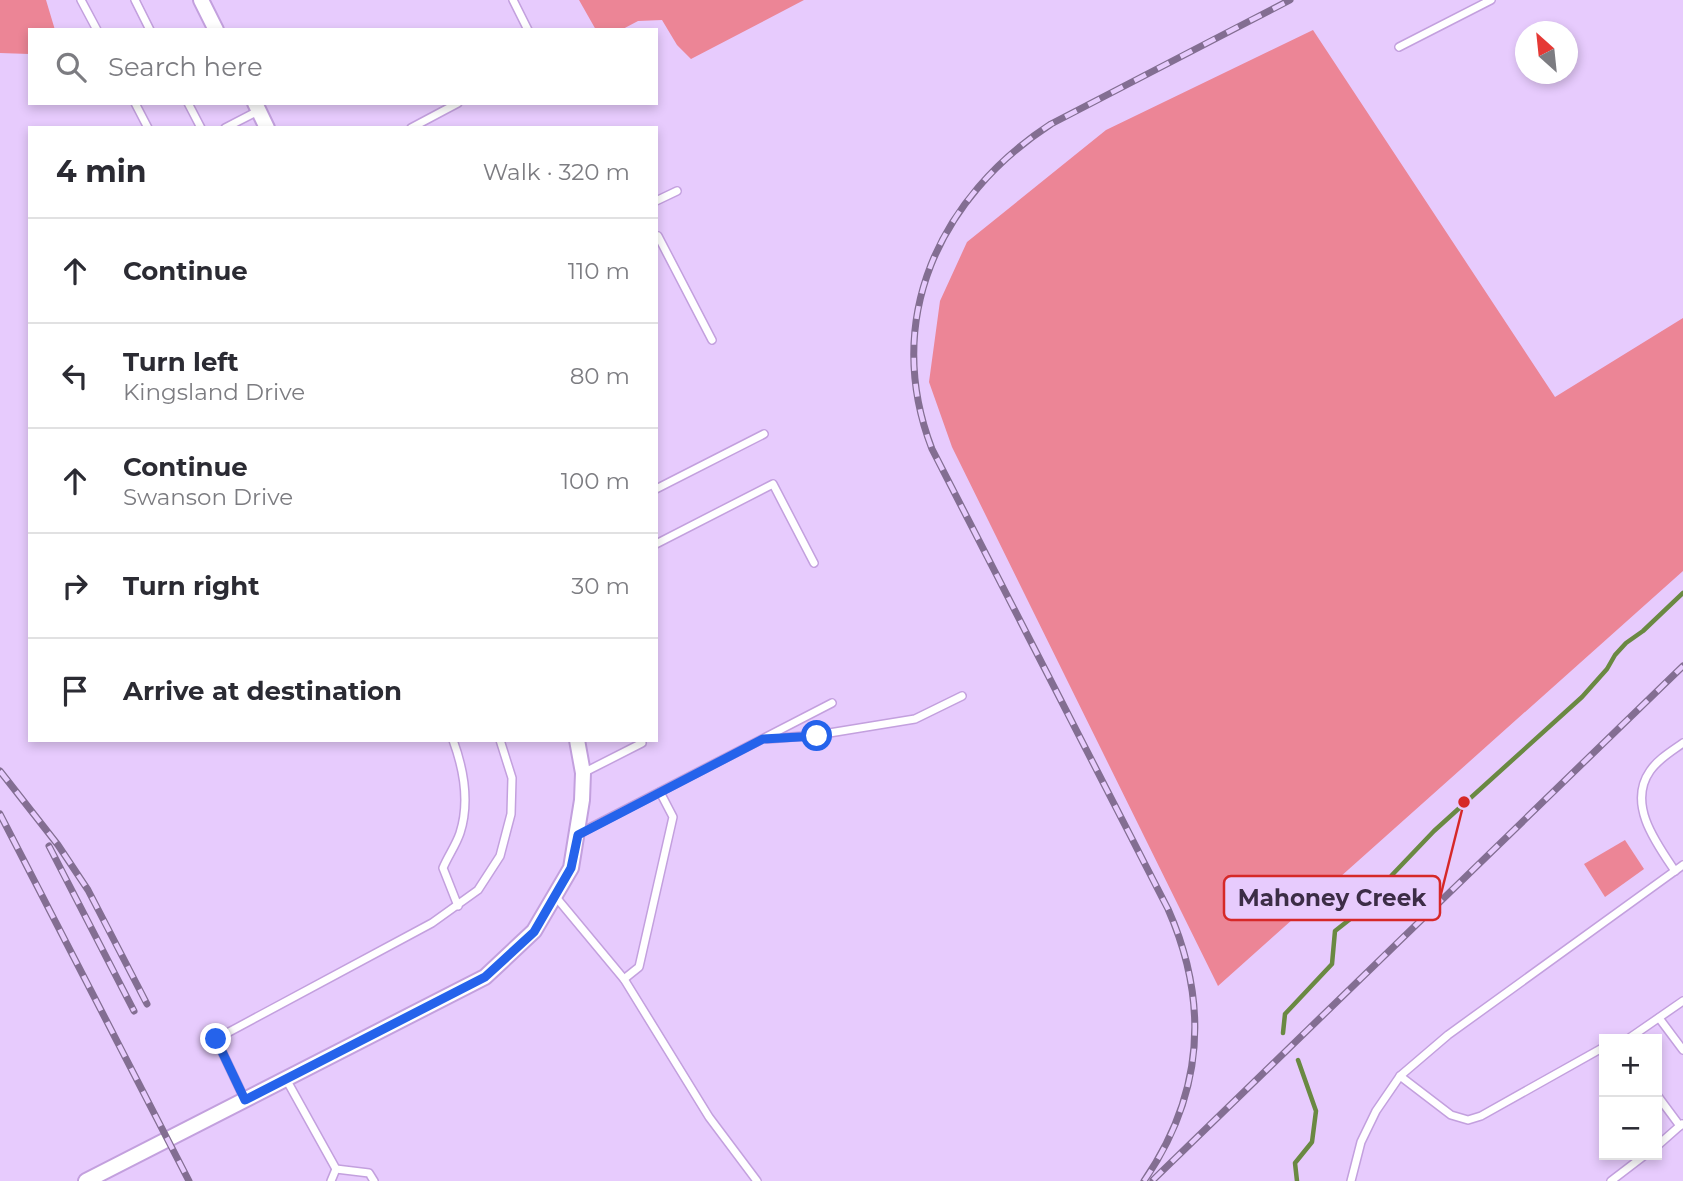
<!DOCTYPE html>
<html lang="en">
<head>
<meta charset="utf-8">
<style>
	:root { --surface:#fff; --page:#f7f7f7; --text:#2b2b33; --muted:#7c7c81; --line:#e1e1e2 }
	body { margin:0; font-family:Montserrat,sans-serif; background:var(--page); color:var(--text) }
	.controls { position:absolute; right:21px; bottom:21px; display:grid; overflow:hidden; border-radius:0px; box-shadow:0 4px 10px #0003 }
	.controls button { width:63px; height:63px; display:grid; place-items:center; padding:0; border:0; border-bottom:2px solid var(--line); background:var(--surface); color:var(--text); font:35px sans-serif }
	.compass { position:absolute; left:1515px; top:21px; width:63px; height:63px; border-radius:50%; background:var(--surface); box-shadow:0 4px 10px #0003; rotate:333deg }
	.stop { position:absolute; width:21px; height:21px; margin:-16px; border:5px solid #2563eb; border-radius:50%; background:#fff }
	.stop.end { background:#2563eb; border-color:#fff; box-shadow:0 2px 7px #0008 }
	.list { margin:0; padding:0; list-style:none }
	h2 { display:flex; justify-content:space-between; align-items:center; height:91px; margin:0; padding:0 28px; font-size:30px }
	h2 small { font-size:23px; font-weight:400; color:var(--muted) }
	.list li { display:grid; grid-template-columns:46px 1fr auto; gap:21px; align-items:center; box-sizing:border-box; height:105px; padding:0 28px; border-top:2px solid var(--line) }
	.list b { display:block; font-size:26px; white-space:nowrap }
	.list p { margin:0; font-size:23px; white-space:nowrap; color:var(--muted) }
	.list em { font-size:23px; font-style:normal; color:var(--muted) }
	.icon { flex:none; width:38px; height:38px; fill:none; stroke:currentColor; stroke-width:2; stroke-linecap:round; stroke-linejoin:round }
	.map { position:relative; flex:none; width:1683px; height:1181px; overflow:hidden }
	.search { position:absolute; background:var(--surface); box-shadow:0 4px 10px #0003; left:28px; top:28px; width:630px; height:77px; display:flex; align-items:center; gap:18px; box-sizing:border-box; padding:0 24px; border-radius:0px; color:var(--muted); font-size:26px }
	.panel { position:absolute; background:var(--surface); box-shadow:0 4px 10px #0003; left:28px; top:126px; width:630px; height:616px; border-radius:0px }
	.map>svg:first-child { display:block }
	.green { fill:#ec8596 }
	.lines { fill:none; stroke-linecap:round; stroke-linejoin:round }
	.stream { stroke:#6a8942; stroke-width:4.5 }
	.service-casing { stroke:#c3a0de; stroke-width:10 }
	.minor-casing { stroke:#c3a0de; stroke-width:18 }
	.service { stroke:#fff; stroke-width:7 }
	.minor { stroke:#fff; stroke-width:14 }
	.rail-casing { stroke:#836e92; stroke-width:7 }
	.rail { stroke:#e7cbfd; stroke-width:4.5; stroke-dasharray:13; stroke-linecap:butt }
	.route { stroke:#2563eb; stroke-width:9 }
	.leader { fill:none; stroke:#d62828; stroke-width:2.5 }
	.callout-dot { fill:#d62828; stroke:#e7cbfd; stroke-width:2.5 }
	.callout { fill:#e7cbfd; stroke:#d62828; stroke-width:2.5 }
	.callout-label { font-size:23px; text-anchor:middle; font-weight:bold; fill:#3c2d46 }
</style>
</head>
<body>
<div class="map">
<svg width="1683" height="1181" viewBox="0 0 1683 1181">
	<rect width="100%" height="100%" fill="#e7cbfd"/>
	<g class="green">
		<polygon points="0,0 46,0 55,30 30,30 29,54 0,53"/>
		<polygon points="579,0 804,0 691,59 677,45 662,20 638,21 621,30 596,30"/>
		<polygon points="1313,30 1555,397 1683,318 1683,571 1218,986 952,447 929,382 940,301 967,242 1106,130"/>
		<polygon points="1625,840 1644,869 1605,897 1584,864"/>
	</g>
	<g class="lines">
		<g class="stream">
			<polyline points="1283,1033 1285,1014 1332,964 1335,931 1373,901 1392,875 1434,831 1582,697 1607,669 1615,655 1626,643 1643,631 1683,593"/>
			<polyline points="1297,1181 1295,1163 1312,1142 1316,1111 1298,1060"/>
		</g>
		<g class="service-casing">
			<g id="service">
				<polyline points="81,0 97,30"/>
				<polyline points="135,0 150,30"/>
				<polyline points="513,0 528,30"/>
				<polyline points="1399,47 1491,0"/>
				<polyline points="135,103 148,128"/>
				<polyline points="188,103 201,128"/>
				<polyline points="225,128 258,111"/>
				<polyline points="411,128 458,103"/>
				<polyline points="656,201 677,191"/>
				<polyline points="656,237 658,236 712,340"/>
				<polyline points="656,489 764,434"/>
				<polyline points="656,544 773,484 814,563"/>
				<polyline points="767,739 817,735 915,719 962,696"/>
				<path d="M453,740C464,770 470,802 460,833C456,845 448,856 443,868L458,906"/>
				<polyline points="583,773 642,743 641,740"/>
				<polyline points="578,834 832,703"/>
				<path d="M1675,871C1656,843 1627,804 1650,771C1658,759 1672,751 1683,743"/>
				<polyline points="555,896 624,979 709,1117 757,1181"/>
				<polyline points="624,979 639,967 673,817 660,792"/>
				<polyline points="1659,1018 1683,1050"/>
				<polyline points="1628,1039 1683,1001"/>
				<polyline points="1400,1076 1451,1115 1468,1120 1481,1116 1604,1047"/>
				<polyline points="286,1079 336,1169"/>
				<polyline points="1657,1095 1680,1126"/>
				<polyline points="245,1100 216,1039 432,923 478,890 500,856 511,814 512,778 500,740"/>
				<polyline points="1657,1146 1682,1124"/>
				<polyline points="336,1169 369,1173 374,1181"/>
				<polyline points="331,1181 336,1169"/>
				<polyline points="1351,1181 1361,1142 1376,1111 1400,1076 1448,1035 1683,865"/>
				<polyline points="1611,1181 1645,1155"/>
			</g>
		</g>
		<g class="minor-casing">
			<g id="minor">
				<polyline points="201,0 216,30"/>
				<polyline points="255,103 267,128"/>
				<polyline points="86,1181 485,977 534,931 571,868 582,800 583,773 577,740"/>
			</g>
		</g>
		<use href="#service" class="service"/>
		<use href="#minor" class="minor"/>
		<g class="rail-casing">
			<g id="rail">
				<polyline points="0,771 58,845 88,890 147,1004"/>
				<polyline points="0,814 189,1181"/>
				<polyline points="49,846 134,1011"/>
				<polyline points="1153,1180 1683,666"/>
				<path d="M1144,1181C1203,1095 1210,1004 1168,909L932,449C882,320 939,197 1051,124L1290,0"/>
			</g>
		</g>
		<use href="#rail" class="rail"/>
	</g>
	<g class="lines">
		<polyline class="route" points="216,1039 245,1100 485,977 534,932 571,868 578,835 763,739 817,736"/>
	</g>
	<path class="leader" d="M1464 802L1440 898"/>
	<circle class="callout-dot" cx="1464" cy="802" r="7"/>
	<rect class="callout" x="1224" y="876" width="216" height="44" rx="7"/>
	<g class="callout-label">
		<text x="1332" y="906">Mahoney Creek</text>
	</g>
</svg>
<div class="controls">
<button>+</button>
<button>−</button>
</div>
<svg class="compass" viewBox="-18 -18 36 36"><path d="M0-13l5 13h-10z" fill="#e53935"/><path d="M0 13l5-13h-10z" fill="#7c7c81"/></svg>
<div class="stop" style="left:817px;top:736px"></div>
<div class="stop end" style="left:216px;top:1039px"></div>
<div class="search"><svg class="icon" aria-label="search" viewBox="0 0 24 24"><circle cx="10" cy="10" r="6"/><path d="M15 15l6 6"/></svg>Search here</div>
<section class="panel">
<h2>4 min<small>Walk · 320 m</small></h2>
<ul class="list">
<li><svg class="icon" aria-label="ahead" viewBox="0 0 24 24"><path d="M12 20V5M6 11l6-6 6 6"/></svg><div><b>Continue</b></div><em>110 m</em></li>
<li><svg class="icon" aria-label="left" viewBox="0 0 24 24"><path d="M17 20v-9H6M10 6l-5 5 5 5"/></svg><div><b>Turn left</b><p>Kingsland Drive</p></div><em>80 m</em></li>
<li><svg class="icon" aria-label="ahead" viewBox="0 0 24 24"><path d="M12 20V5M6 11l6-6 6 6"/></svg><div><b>Continue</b><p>Swanson Drive</p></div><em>100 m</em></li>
<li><svg class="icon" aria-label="right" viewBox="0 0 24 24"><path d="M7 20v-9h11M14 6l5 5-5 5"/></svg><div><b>Turn right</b></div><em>30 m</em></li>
<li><svg class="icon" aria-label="arrive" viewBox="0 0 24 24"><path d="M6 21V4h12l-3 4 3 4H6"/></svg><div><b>Arrive at destination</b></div></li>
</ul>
</section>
</div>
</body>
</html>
